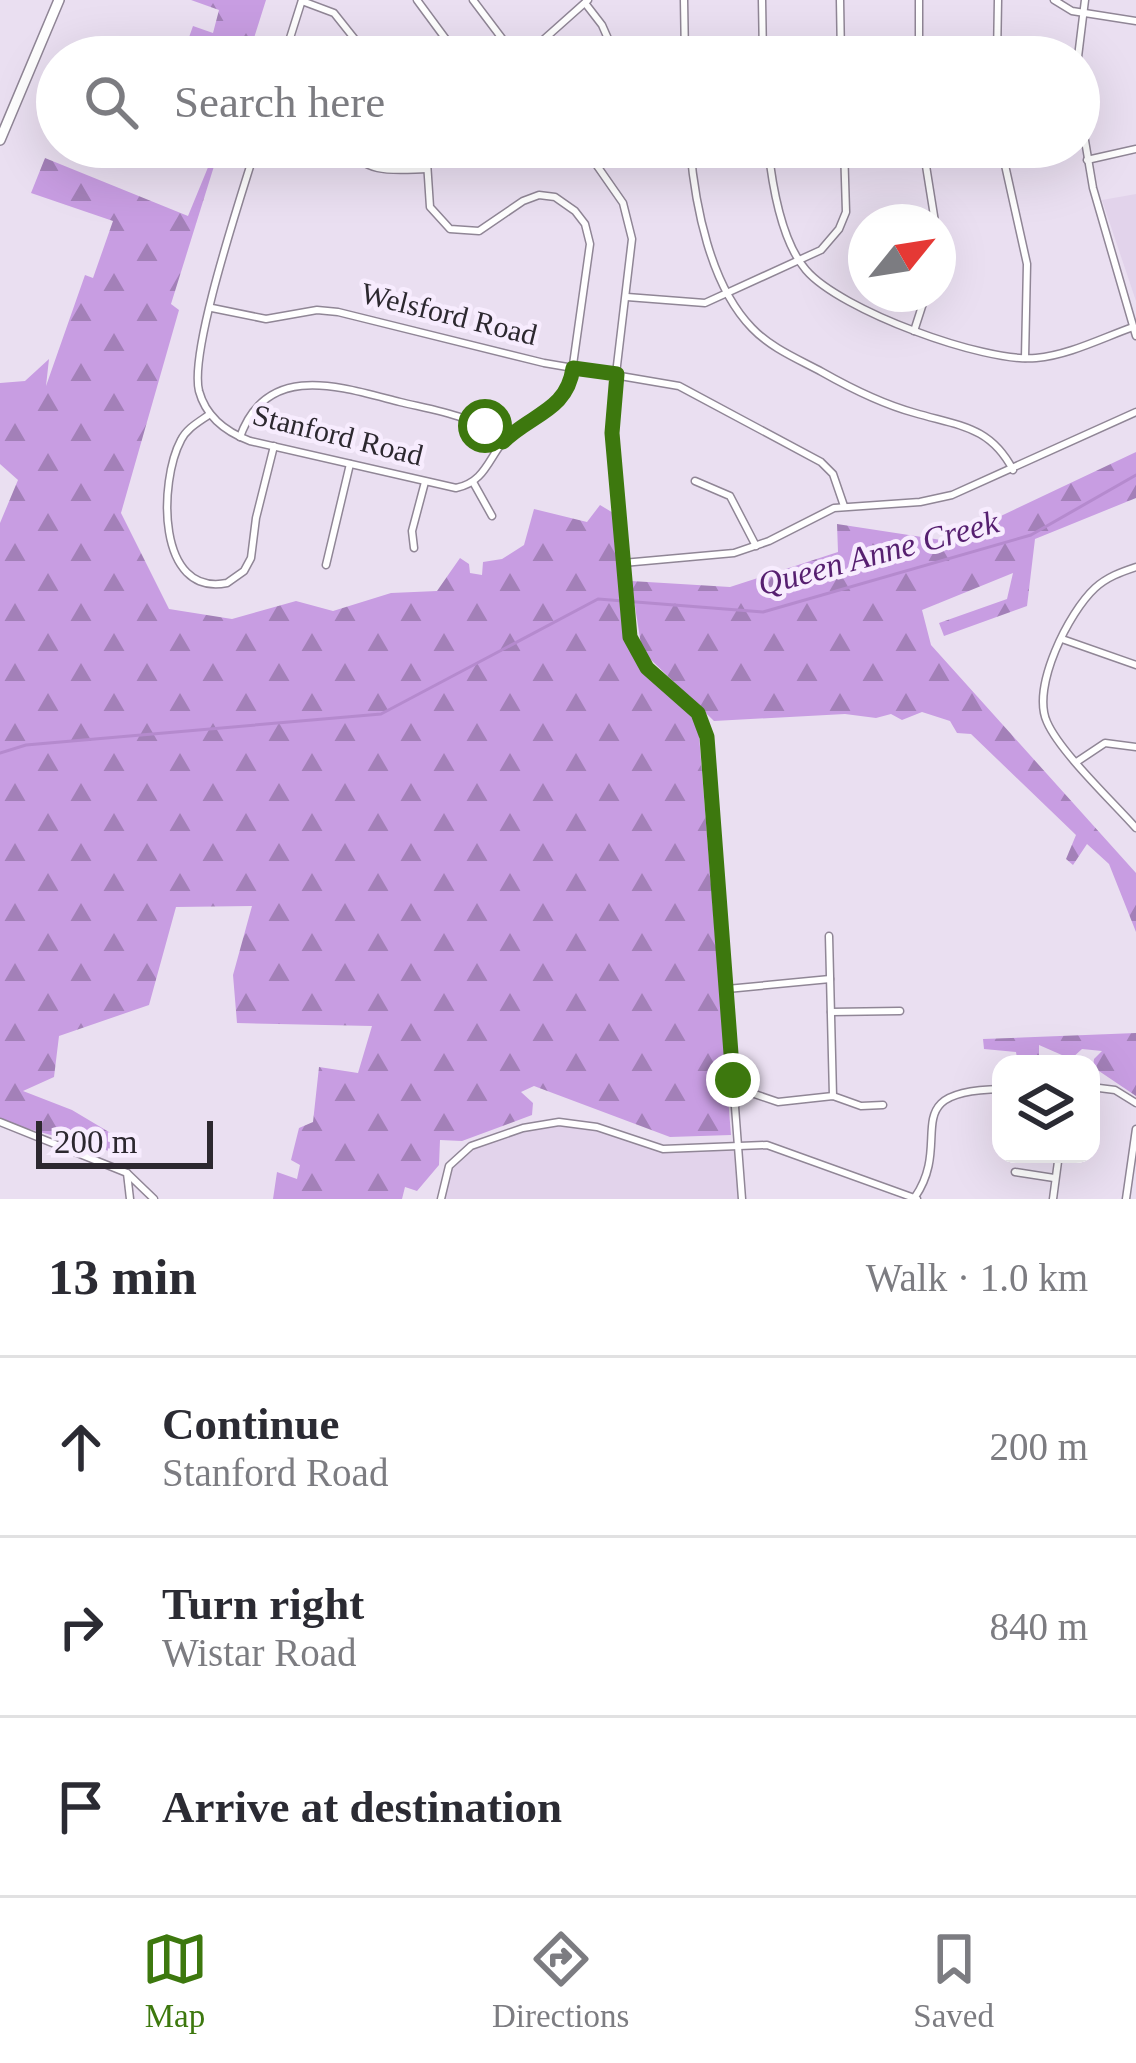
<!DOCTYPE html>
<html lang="en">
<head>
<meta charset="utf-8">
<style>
	:root { --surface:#fff; --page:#f2f2f3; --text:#2b2b33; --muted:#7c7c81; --line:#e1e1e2; --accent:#3d780e }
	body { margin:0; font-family:Georgia,serif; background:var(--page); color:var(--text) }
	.controls { position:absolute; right:36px; bottom:36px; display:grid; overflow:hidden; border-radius:24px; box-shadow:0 12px 48px #0002 }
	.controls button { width:108px; height:108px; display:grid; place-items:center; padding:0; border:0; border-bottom:3px solid var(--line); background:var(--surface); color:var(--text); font:60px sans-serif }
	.compass { position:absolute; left:848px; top:204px; width:108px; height:108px; border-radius:50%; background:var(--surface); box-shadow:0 12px 48px #0002; rotate:60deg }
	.scale { position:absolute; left:36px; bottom:30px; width:177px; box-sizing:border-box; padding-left:12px; border:6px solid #2c282f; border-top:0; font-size:33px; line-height:42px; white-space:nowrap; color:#2c282f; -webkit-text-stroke:9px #f7ecfe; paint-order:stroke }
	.stop { position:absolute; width:36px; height:36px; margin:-27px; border:9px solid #3d780e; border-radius:50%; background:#fff }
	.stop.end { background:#3d780e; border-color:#fff; box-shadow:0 3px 12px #0008 }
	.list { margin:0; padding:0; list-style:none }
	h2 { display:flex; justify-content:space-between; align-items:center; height:156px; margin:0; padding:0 48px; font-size:51px }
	h2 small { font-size:39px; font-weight:400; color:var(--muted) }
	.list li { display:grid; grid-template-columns:78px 1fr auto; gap:36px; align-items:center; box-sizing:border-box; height:180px; padding:0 48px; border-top:3px solid var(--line) }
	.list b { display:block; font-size:45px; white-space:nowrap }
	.list p { margin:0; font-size:39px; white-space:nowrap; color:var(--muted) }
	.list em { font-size:39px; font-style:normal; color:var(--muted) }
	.icon { flex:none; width:66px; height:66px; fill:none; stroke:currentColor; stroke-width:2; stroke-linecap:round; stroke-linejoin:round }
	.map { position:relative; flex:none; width:1136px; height:1199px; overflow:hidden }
	.search { position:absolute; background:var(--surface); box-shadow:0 12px 48px #0002; left:36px; right:36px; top:36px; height:132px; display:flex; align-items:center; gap:30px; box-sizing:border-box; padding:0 42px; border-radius:66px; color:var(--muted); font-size:45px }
	.sheet { height:696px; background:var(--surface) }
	nav { display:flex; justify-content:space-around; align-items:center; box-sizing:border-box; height:168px; border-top:3px solid var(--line); background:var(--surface); font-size:33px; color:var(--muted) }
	nav a { display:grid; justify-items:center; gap:6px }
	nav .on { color:var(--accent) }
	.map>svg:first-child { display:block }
	.built { fill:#e2d3eb }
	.forest { fill:url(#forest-firs) }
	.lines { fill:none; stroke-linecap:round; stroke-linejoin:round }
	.stream { stroke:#b58ace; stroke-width:3 }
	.minor-casing { stroke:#908696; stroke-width:9 }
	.secondary-casing { stroke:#908696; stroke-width:12 }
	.minor { stroke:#fff; stroke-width:6 }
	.secondary { stroke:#fff; stroke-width:9 }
	.route { stroke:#3d780e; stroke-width:15 }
	.labels { text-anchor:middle; stroke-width:9; stroke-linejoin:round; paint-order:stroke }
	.street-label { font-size:30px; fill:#2c282f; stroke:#f7ecfe }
	.water-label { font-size:33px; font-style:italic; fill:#561f70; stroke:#f7ecfe }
</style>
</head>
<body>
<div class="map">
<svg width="1136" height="1199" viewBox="0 0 1136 1199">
	<defs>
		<pattern id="forest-firs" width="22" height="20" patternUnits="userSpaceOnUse" patternTransform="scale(3)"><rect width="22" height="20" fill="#c89de2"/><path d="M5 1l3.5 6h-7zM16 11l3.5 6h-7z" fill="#a380b8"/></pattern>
	</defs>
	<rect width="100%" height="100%" fill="#eadff1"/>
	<g class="built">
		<polygon points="1136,194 1136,301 1102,200"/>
		<polygon points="559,1122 587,1125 651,1147 738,1144 742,1199 441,1199 446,1172 465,1150 523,1128"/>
	</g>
	<g class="forest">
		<polygon points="191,0 266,0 248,57 182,57 193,26 213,33 219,10"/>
		<polygon points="179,147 220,147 171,304 179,310 121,513 169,609 232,619 296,601 333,611 391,593 437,591 460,558 469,564 470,573 482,575 483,562 502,559 524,545 534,509 587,522 600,505 615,514 626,643 656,684 698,722 731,1135 670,1137 534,1086 521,1092 533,1103 532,1115 462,1141 440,1140 439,1165 417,1191 405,1187 402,1199 273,1199 277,1172 297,1179 300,1165 291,1160 299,1128 313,1122 319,1067 358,1073 372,1026 237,1023 233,975 252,906 176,907 149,1005 59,1036 54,1077 23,1091 72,1110 124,1141 120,1154 0,1121 0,523 18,480 0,464 0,383 25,381 49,359 46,386 85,275 93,278 113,221 31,193 45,158 188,216 211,160"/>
		<polygon points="1136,452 1136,498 1035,539 1027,606 944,636 939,623 1007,599 1013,573 922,610 931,645 1136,873 1136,932 1109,864 1087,844 1073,865 1066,859 1076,835 971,734 957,733 950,721 922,712 902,720 891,714 876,718 845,714 714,721 642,651 631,581 730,587 838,552 837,524 948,541"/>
		<polygon points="1136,1033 1136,1096 1093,1067 1094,1059 1102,1051 1082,1049 1071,1059 1039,1045 1039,1064 1018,1064 1016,1052 984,1049 983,1039"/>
	</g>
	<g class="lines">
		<polyline class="stream" points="0,753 26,745 381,714 598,599 763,612 1031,535 1136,475"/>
		<g class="minor-casing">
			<g id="minor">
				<polyline points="417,0 459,57"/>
				<polyline points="473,0 516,57"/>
				<polyline points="684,0 685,57"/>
				<polyline points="762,0 763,57"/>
				<polyline points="840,0 841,57"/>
				<polyline points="919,0 919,57"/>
				<polyline points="1054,0 1072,11 1136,21"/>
				<polyline points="302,1 334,13 369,57"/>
				<polyline points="585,3 602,25 616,57"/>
				<polyline points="284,57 302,0"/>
				<polyline points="524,57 588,0"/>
				<polyline points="997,57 998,0"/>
				<polyline points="1078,57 1085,0"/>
				<polyline points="1079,105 1093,188 1136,336"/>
				<path d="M256,147C242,194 189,350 199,391C206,417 226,432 250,441L456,488C487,482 489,454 509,435C532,414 560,412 571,379L590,244L585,224L575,211L555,197L539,195L523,201L479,231L450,229L430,207L426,147"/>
				<path d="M346,147C368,175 394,170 426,169"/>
				<path d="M584,147L623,203L632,239L611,416L630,637C643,681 696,692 707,737L742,1199"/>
				<path d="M690,147C695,205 710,285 752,328C771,348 798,359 822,372C852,389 882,404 915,413C959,426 990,426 1013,470"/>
				<path d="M768,147C772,184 781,241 806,270C840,310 984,363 1036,358C1069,355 1102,338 1133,327"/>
				<polyline points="923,147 935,222"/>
				<polyline points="1001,147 1027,264 1025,358"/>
				<polyline points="1087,160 1136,149"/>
				<polyline points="627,297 705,303 821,250 839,229 846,212 844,147"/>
				<polyline points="212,308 266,319 317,310 338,312 544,363 679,386 821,462 833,474 844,506"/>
				<polyline points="914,331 926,294"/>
				<path d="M210,414C199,422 187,428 181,440C159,481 156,597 227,583L244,571L251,558L256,518L274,446"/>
				<path d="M240,437C267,361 341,387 400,402C438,411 473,415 503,442"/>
				<polyline points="695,481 730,496 756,546"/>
				<polyline points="473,482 492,516"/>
				<polyline points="414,548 412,531 425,482"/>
				<polyline points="623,563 734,553 769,541 834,508 920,502 952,495 1136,412"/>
				<polyline points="326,565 350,464"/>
				<path d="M1136,567C1121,572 1107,577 1095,588C1069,612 1031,687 1047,722C1060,752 1112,801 1136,828"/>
				<polyline points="1062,639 1136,665"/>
				<polyline points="1078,761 1105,743 1136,747"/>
				<polyline points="829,936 833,1096"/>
				<polyline points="727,989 830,979"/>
				<polyline points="831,1012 900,1011"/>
				<polyline points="734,1087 778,1102 833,1096 861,1106 883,1105"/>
				<polyline points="1091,1087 1115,1090 1136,1103"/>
				<polyline points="0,1122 127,1173 154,1199"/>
				<polyline points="1015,1172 1054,1178"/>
				<polyline points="127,1173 130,1199"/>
				<path d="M915,1197C955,1139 893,1091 1001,1089"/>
				<polyline points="441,1199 449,1166 471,1146 523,1128 559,1122 597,1127 663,1149 767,1145 917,1199"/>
				<polyline points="1053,1199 1059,1154"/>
				<polyline points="1126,1199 1136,1129"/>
			</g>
		</g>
		<g class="secondary-casing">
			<polyline id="secondary" points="0,140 59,0"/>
		</g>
		<use href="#minor" class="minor"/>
		<use href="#secondary" class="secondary"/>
	</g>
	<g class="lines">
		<path class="route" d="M485,426L503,442C531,414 567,411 573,368L617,374L612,433L630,637L647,668L698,713L707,737L733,1080"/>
	</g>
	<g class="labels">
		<g class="street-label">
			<text transform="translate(449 314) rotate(14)" y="10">Welsford Road</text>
			<text transform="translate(338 435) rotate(14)" y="10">Stanford Road</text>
		</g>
		<g class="water-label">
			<text transform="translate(878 552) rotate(-15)" y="12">Queen Anne Creek</text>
		</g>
	</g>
</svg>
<div class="controls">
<button><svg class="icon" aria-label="layers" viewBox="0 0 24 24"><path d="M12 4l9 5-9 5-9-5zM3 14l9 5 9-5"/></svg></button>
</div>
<svg class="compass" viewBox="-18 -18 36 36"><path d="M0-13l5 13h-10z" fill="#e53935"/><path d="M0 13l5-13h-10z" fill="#7c7c81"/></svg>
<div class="scale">200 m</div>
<div class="stop" style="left:485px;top:426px"></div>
<div class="stop end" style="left:733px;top:1080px"></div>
<div class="search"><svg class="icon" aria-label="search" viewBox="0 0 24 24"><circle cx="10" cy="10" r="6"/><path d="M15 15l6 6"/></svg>Search here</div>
</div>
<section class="sheet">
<h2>13 min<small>Walk · 1.0 km</small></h2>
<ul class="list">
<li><svg class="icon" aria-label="ahead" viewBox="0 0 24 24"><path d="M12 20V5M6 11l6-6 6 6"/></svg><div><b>Continue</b><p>Stanford Road</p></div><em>200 m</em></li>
<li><svg class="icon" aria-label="right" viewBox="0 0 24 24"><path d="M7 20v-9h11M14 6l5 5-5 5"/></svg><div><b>Turn right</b><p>Wistar Road</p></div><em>840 m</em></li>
<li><svg class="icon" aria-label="arrive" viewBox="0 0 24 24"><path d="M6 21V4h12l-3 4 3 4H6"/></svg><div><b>Arrive at destination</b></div></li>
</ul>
</section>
<nav>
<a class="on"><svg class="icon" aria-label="map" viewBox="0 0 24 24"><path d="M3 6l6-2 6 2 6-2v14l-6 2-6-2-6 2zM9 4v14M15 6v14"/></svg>Map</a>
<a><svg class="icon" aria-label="directions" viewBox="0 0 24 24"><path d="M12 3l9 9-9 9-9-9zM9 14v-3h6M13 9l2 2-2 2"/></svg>Directions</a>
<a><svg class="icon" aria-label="saved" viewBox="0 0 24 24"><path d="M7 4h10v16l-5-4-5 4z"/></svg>Saved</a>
</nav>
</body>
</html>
